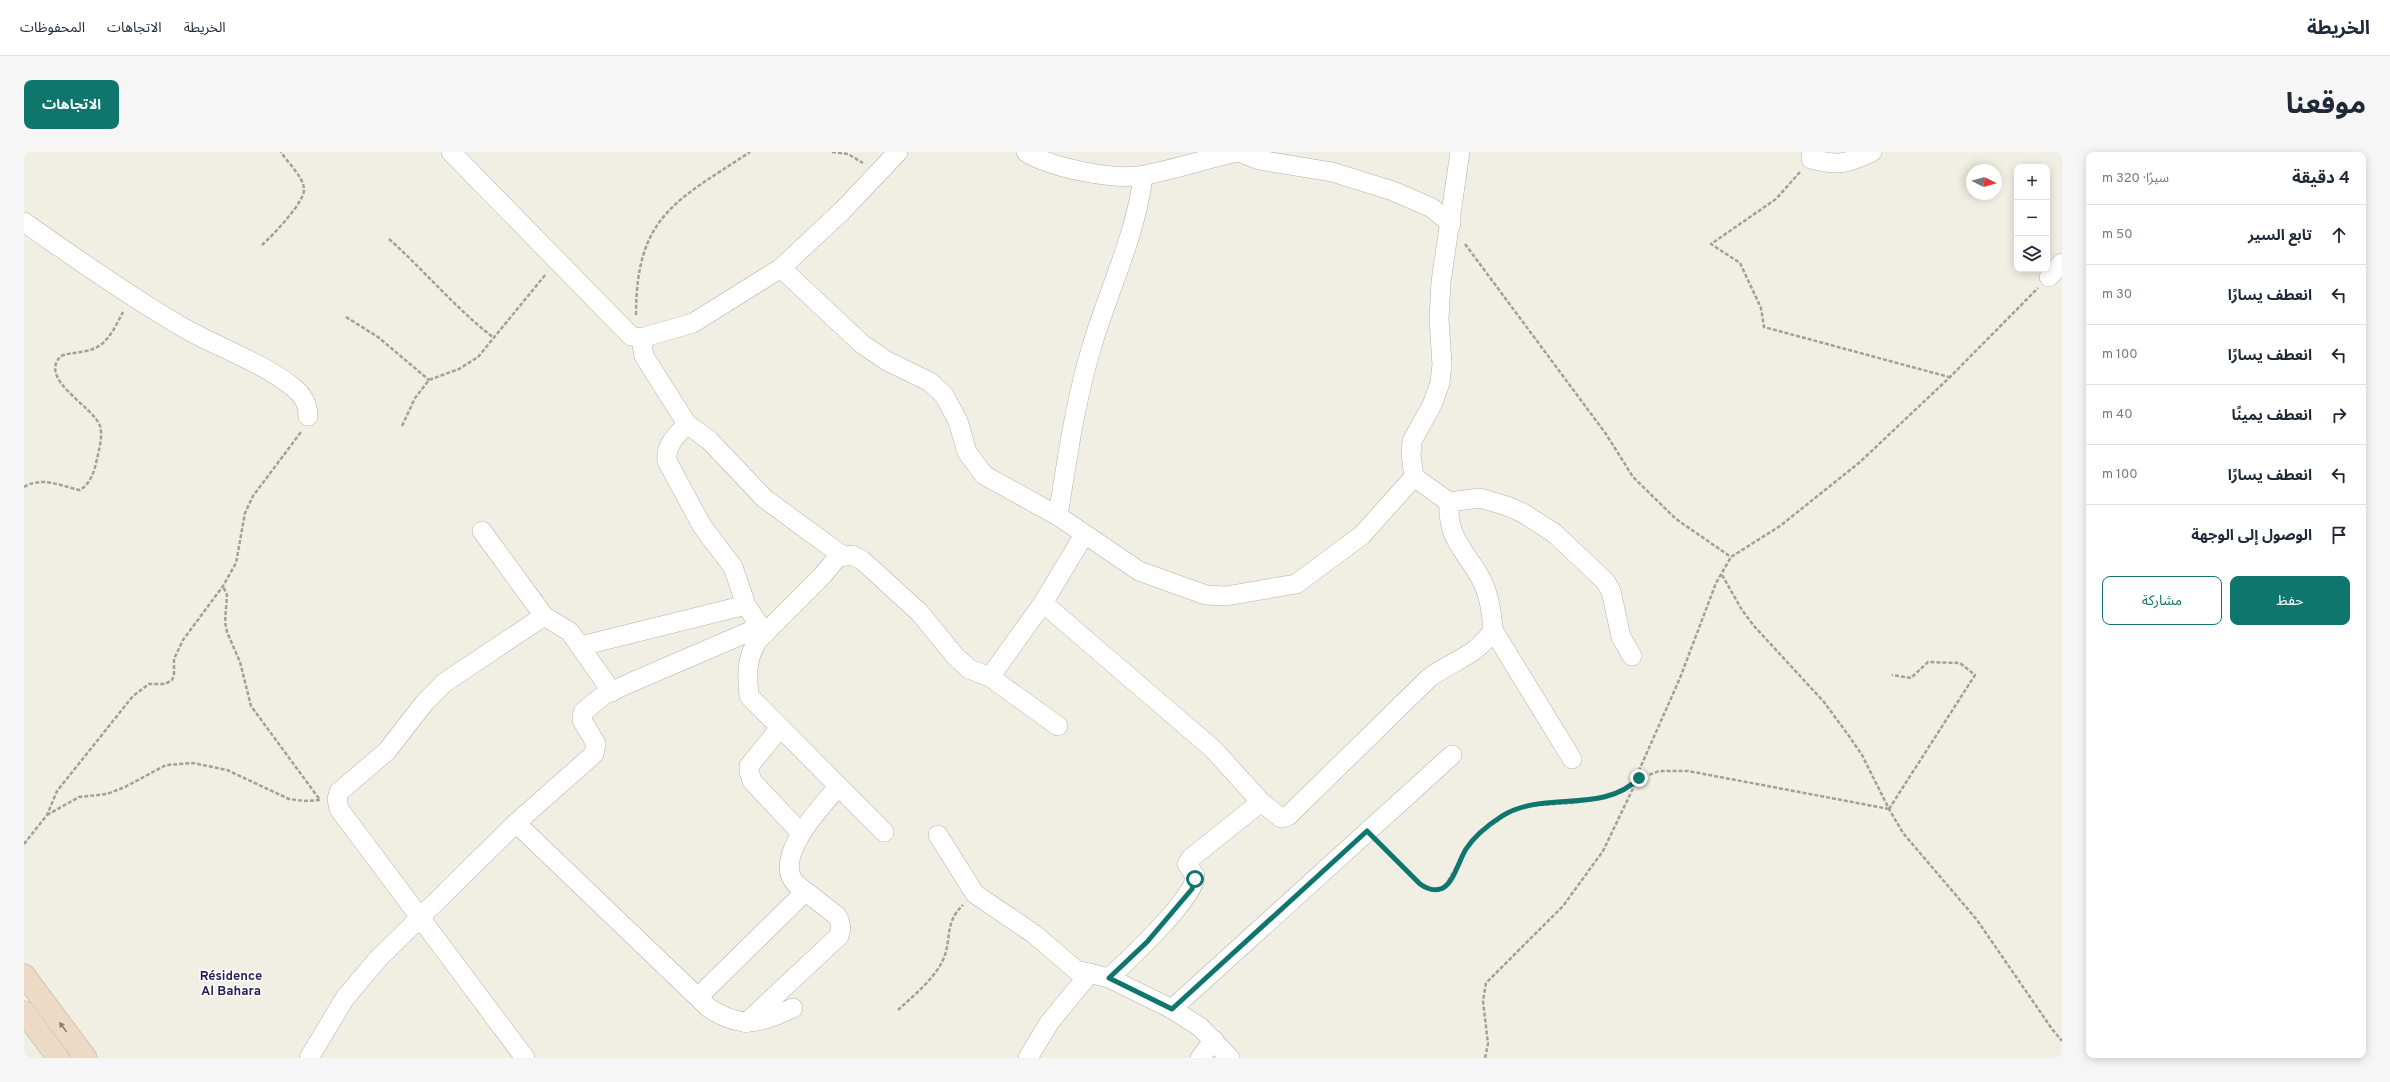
<!DOCTYPE html>
<html lang="ar">
<head>
<meta charset="utf-8">
<style>
	:root { --surface:#fff; --page:#f6f6f7; --text:#1f2937; --muted:#747a83; --line:#e0e1e3; --accent:#0f766e }
	body { margin:0; font-family:Overpass,"Noto Sans Arabic",sans-serif; background:var(--page); color:var(--text); direction:rtl }
	.controls { position:absolute; right:12px; top:12px; display:grid; overflow:hidden; border-radius:8px; box-shadow:0 2px 10px #0003 }
	.controls button { width:36px; height:36px; display:grid; place-items:center; padding:0; border:0; border-bottom:1px solid var(--line); background:var(--surface); color:var(--text); font:20px sans-serif }
	.compass { position:absolute; left:1942px; top:12px; width:36px; height:36px; border-radius:50%; background:var(--surface); box-shadow:0 2px 10px #0003; rotate:96deg }
	.stop { position:absolute; width:12px; height:12px; margin:-9px; border:3px solid #0f766e; border-radius:50%; background:#fff }
	.stop.end { background:#0f766e; border-color:#fff; box-shadow:0 1px 4px #0008 }
	.list { margin:0; padding:0; list-style:none }
	h2 { display:flex; justify-content:space-between; align-items:center; height:52px; margin:0; padding:0 16px; font-size:17px }
	h2 small { font-size:13px; font-weight:400; color:var(--muted) }
	.list li { display:grid; grid-template-columns:26px 1fr auto; gap:12px; align-items:center; box-sizing:border-box; height:60px; padding:0 16px; border-top:1px solid var(--line) }
	.list b { display:block; font-size:15px; white-space:nowrap }
	.list em { font-size:13px; font-style:normal; color:var(--muted) }
	.actions { display:flex; gap:8px; padding:12px 16px }
	.actions a { flex:1; padding:9px 0; border:1px solid var(--accent); border-radius:8px; text-align:center; font-size:14px; color:var(--accent) }
	.actions .main { background:var(--accent); color:#fff }
	.icon { flex:none; width:22px; height:22px; fill:none; stroke:currentColor; stroke-width:2; stroke-linecap:round; stroke-linejoin:round }
	.map { position:relative; flex:none; width:2038px; height:906px; overflow:hidden; direction:ltr; border-radius:8px }
	header { display:flex; align-items:center; gap:24px; box-sizing:border-box; height:56px; padding:0 20px; background:var(--surface); border-bottom:1px solid var(--line) }
	header strong { font-size:19px }
	nav { display:flex; gap:22px; margin-inline-start:auto; font-size:14px }
	.intro { display:flex; align-items:center; justify-content:space-between; box-sizing:border-box; height:96px; padding:0 24px }
	h1 { margin:0; font-size:28px }
	.button { padding:10px 18px; border-radius:8px; background:var(--accent); color:#fff; font-size:14px; font-weight:700 }
	main { display:flex; gap:24px; padding:0 24px }
	aside { flex:1; background:var(--surface); border-radius:8px; box-shadow:0 2px 10px #0003 }
	.map>svg:first-child { display:block }
	.lines { fill:none; stroke-linecap:round; stroke-linejoin:round }
	.street-casing { stroke:#b3b1a8; stroke-width:20 }
	.secondary-casing { stroke:#b3b1a8; stroke-width:23 }
	.path { stroke:#a2a098; stroke-width:2.5; stroke-dasharray:4 2; stroke-linecap:butt }
	.street { stroke:#fff; stroke-width:19 }
	.secondary { stroke:#ecdac5; stroke-width:22 }
	.oneway { fill:#897f72 }
	.route { stroke:#0f766e; stroke-width:5 }
	.labels { text-anchor:middle; stroke-width:3; stroke-linejoin:round; paint-order:stroke }
	.quarter-label { font-size:13px; font-weight:bold; fill:#251f59; stroke:#fff }
</style>
</head>
<body>
<header>
<strong>الخريطة</strong>
<nav><a>الخريطة</a><a>الاتجاهات</a><a>المحفوظات</a></nav>
</header>
<div class="intro"><h1>موقعنا</h1><a class="button">الاتجاهات</a></div>
<main>
<aside>
<h2>4 دقيقة<small>سيرًا · 320 m</small></h2>
<ul class="list">
<li><svg class="icon" aria-label="ahead" viewBox="0 0 24 24"><path d="M12 20V5M6 11l6-6 6 6"/></svg><div><b>تابع السير</b></div><em>50 m</em></li>
<li><svg class="icon" aria-label="left" viewBox="0 0 24 24"><path d="M17 20v-9H6M10 6l-5 5 5 5"/></svg><div><b>انعطف يسارًا</b></div><em>30 m</em></li>
<li><svg class="icon" aria-label="left" viewBox="0 0 24 24"><path d="M17 20v-9H6M10 6l-5 5 5 5"/></svg><div><b>انعطف يسارًا</b></div><em>100 m</em></li>
<li><svg class="icon" aria-label="right" viewBox="0 0 24 24"><path d="M7 20v-9h11M14 6l5 5-5 5"/></svg><div><b>انعطف يمينًا</b></div><em>40 m</em></li>
<li><svg class="icon" aria-label="left" viewBox="0 0 24 24"><path d="M17 20v-9H6M10 6l-5 5 5 5"/></svg><div><b>انعطف يسارًا</b></div><em>100 m</em></li>
<li><svg class="icon" aria-label="arrive" viewBox="0 0 24 24"><path d="M6 21V4h12l-3 4 3 4H6"/></svg><div><b>الوصول إلى الوجهة</b></div></li>
</ul>
<div class="actions"><a class="main">حفظ</a><a>مشاركة</a></div>
</aside>
<div class="map">
<svg width="2038" height="906" viewBox="0 0 2038 906">
	<rect width="100%" height="100%" fill="#f1eee4"/>
	<g class="lines">
		<g class="street-casing">
			<g id="street">
				<polyline points="427,0 607,184 617,186 669,171 757,116 838,192 863,209 906,230 920,243 934,269 943,300 960,323 1034,364 1115,419 1182,443 1202,444 1272,432 1338,383 1390,325"/>
				<path d="M1002,0C1027,16 1092,29 1121,23C1152,17 1182,7 1213,0"/>
				<polyline points="1215,0 1235,8 1308,20 1369,39 1408,56 1427,72"/>
				<polyline points="1436,0 1417,130 1415,167 1418,212 1416,231 1408,253 1388,289 1387,303 1390,325 1425,350 1456,346 1483,354 1499,361 1530,381 1581,429 1587,439 1597,485 1608,504"/>
				<path d="M1788,0L1787,7C1814,14 1823,12 1848,0"/>
				<path d="M0,70C52,107 105,144 160,176C195,196 238,210 270,236C280,244 284,252 284,264"/>
				<polyline points="757,116 818,59 874,0"/>
				<polyline points="2025,125 2038,111"/>
				<polyline points="617,186 620,204 663,272 685,288 741,347 819,404"/>
				<path d="M663,272C653,283 641,293 643,309L678,374L709,415L722,453L741,482"/>
				<path d="M1034,364C1043,308 1051,251 1067,197C1084,139 1112,84 1119,24"/>
				<polyline points="458,379 520,464 546,480 588,540"/>
				<polyline points="1019,451 1189,597 1237,650"/>
				<polyline points="1469,478 1548,607"/>
				<polyline points="557,494 722,453"/>
				<polyline points="966,525 1019,451 1060,383"/>
				<polyline points="756,576 725,614 725,619 728,629 777,681"/>
				<path d="M492,671L685,856C719,878 735,871 769,856"/>
				<path d="M860,680L725,544C723,524 722,506 734,488L798,424L813,406L827,403L838,408L896,461L931,504L945,517L966,525L1034,574"/>
				<polyline points="914,683 951,742 1010,782 1052,818 1085,826 1148,857 1176,875 1206,906"/>
				<path d="M1085,826C1102,810 1173,744 1171,724L1163,712L1167,706L1237,650L1257,666L1264,664L1405,526C1429,508 1453,504 1469,478C1468,462 1465,442 1457,427C1441,398 1423,387 1425,350"/>
				<polyline points="674,845 781,740"/>
				<polyline points="1148,857 1428,603"/>
				<path d="M722,871L815,784C818,777 817,771 813,764L772,732C747,706 798,654 814,635"/>
				<polyline points="285,906 321,846 354,807 492,671 570,602 572,592 558,568 559,560 580,543 608,530 736,475"/>
				<polyline points="501,906 315,657 313,647 315,640 363,599 401,550 420,531 520,464"/>
				<polyline points="1004,906 1025,871 1066,821"/>
				<polyline points="1176,906 1190,888"/>
			</g>
		</g>
		<g class="secondary-casing">
			<g id="secondary">
				<polyline points="0,823 62,906"/>
				<polyline points="0,860 34,906"/>
			</g>
		</g>
		<g class="path">
			<polyline points="808,0 824,2 839,11"/>
			<polyline points="1776,20 1752,47 1687,92 1716,111 1737,156 1740,175 1925,225"/>
			<path d="M365,87C401,119 431,156 470,186"/>
			<polyline points="1441,92 1582,282 1609,325 1652,367 1707,405"/>
			<path d="M238,93C248,84 281,50 280,37C279,24 263,10 257,0"/>
			<path d="M612,163C612,64 652,49 726,0"/>
			<polyline points="322,165 354,185 405,228"/>
			<polyline points="378,274 391,246 405,228 435,217 454,205 522,122"/>
			<path d="M0,335C19,324 36,334 56,338C67,331 70,320 73,307C75,298 79,284 76,274C70,255 13,227 37,204C45,201 53,201 62,199C83,195 90,177 99,160"/>
			<polyline points="1698,423 1718,458 1730,474 1800,550 1825,584 1838,603 1865,657 1879,681 1953,768 2028,877 2038,889"/>
			<polyline points="1865,657 1664,619 1635,619 1617,626 1613,626 1613,623 1656,526 1692,431 1707,405 1756,374 1836,310 1926,225 2014,136"/>
			<polyline points="1865,657 1951,523 1936,511 1904,510 1887,526 1868,523"/>
			<polyline points="23,663 55,645 83,642 101,635 142,613 169,611 203,618 265,647 281,649 296,648 227,554 216,510 203,480 201,470 203,443 199,434"/>
			<polyline points="0,692 23,663 33,639 109,544 125,532 141,532 148,528 150,523 150,507 159,488 199,434 212,411 221,361 229,344 277,280"/>
			<polyline points="1356,692 1396,732 1406,738 1414,738 1422,733 1442,697 1457,680 1491,657 1501,654 1547,651 1578,646 1611,632"/>
			<path d="M874,858C889,844 908,829 918,810C929,788 919,772 939,753"/>
			<polyline points="1461,906 1464,892 1459,849 1462,831 1539,754 1579,699 1614,626"/>
		</g>
		<use href="#street" class="street"/>
		<use href="#secondary" class="secondary"/>
	</g>
	<defs><path id="oneway-solid" d="M-6-.8H1V-3.2L6.5 0L1 3.2V.8H-6Z"/></defs>
	<use class="oneway" href="#oneway-solid" transform="translate(39 875) rotate(-127)"/>
	<g class="lines">
		<path class="route" d="M1171,727L1168,737L1123,790L1085,826L1148,857L1343,679L1396,732C1403,737 1410,740 1419,736C1430,730 1435,708 1442,697C1451,683 1464,673 1478,664C1519,638 1579,663 1615,626"/>
	</g>
	<g class="labels">
		<g class="quarter-label">
			<text x="207" y="828">Résidence<tspan x="207" dy="15">Al Bahara</tspan></text>
		</g>
	</g>
</svg>
<div class="controls">
<button>+</button>
<button>−</button>
<button><svg class="icon" aria-label="layers" viewBox="0 0 24 24"><path d="M12 4l9 5-9 5-9-5zM3 14l9 5 9-5"/></svg></button>
</div>
<svg class="compass" viewBox="-18 -18 36 36"><path d="M0-13l5 13h-10z" fill="#e53935"/><path d="M0 13l5-13h-10z" fill="#747a83"/></svg>
<div class="stop" style="left:1171px;top:727px"></div>
<div class="stop end" style="left:1615px;top:626px"></div>
</div>
</main>
</body>
</html>
